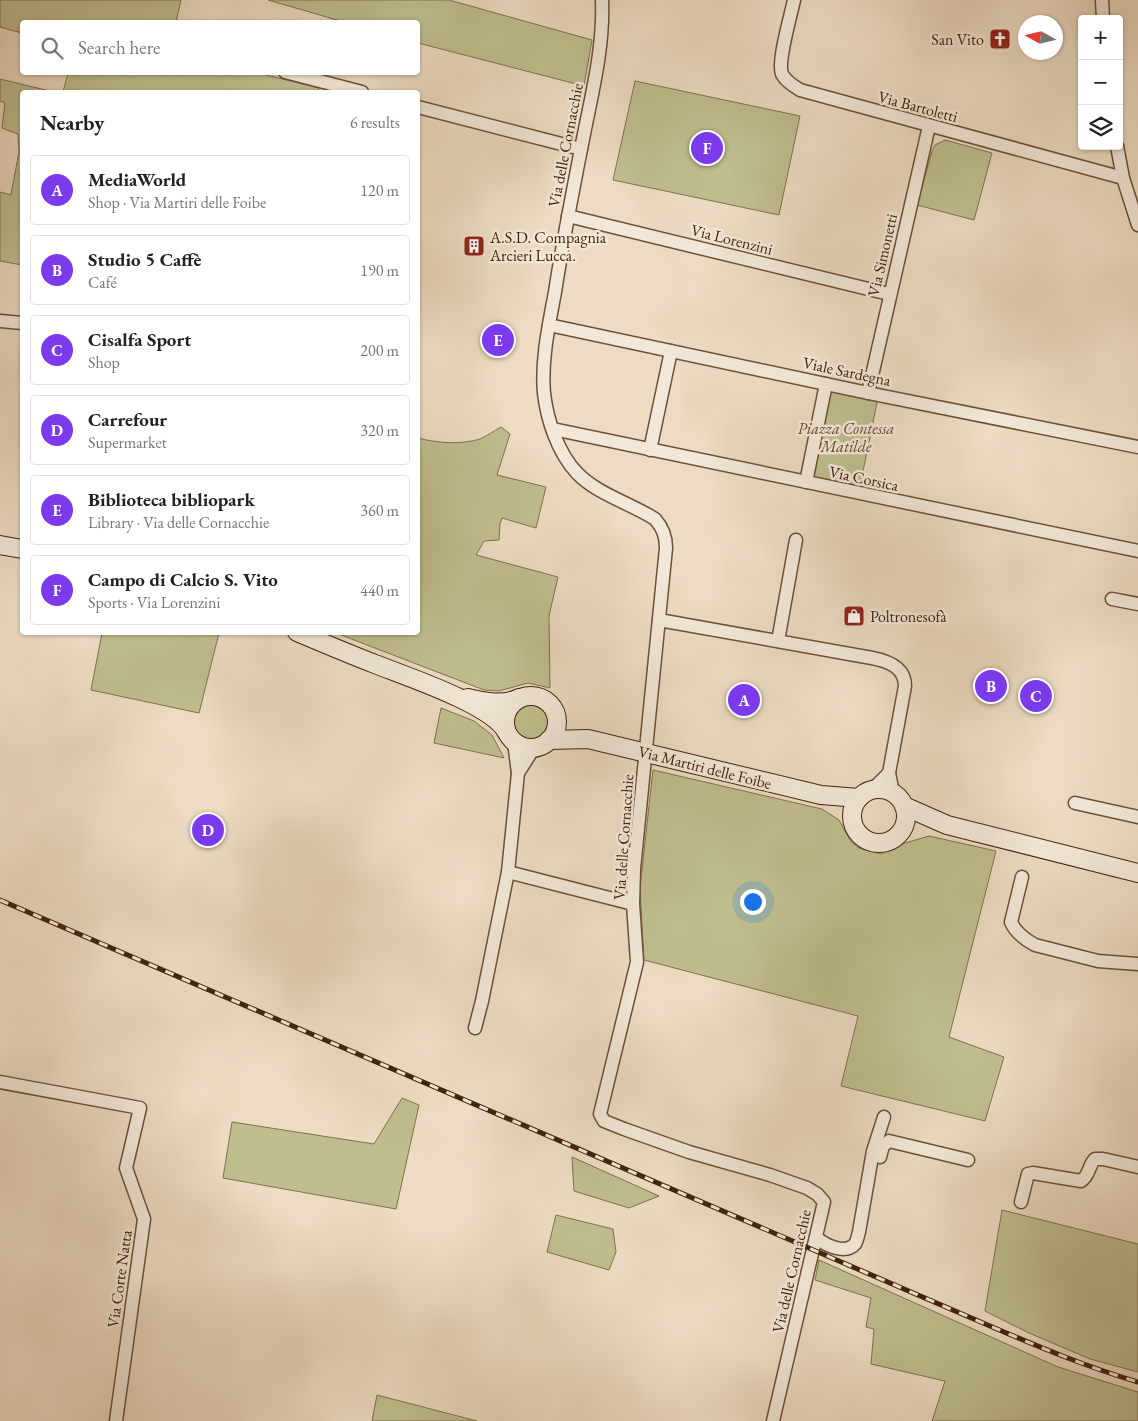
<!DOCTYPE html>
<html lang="en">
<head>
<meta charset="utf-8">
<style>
	:root { --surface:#fff; --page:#f2f2f2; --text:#222; --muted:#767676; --line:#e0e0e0; --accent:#7c3aed }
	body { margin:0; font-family:"EB Garamond",serif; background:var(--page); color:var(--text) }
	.controls { position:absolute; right:15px; top:15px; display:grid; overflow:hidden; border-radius:5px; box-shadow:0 1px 4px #0004 }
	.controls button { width:45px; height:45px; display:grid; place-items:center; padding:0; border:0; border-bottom:1px solid var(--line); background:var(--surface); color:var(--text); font:25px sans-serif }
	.compass { position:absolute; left:1018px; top:15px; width:45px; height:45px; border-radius:50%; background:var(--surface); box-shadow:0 1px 4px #0004; rotate:278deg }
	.you { position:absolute; left:752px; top:901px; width:18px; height:18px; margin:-12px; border:4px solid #fff; border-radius:50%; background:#1a73e8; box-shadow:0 0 0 8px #1a73e833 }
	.badge { display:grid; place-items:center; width:32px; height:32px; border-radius:50%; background:var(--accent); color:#fff; font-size:16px; font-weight:700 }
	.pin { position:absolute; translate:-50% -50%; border:2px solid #fff; box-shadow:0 1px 5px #0006 }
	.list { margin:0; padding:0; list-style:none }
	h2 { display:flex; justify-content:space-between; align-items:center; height:65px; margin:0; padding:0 20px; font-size:21px }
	h2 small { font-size:16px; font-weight:400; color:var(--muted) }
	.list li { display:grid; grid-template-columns:32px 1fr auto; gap:15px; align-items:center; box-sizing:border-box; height:70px; margin:0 10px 10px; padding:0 10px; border:1px solid var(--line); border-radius:5px }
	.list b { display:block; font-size:19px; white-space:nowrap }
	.list p { margin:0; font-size:16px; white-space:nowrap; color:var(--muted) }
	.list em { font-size:16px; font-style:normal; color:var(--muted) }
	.icon { flex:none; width:28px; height:28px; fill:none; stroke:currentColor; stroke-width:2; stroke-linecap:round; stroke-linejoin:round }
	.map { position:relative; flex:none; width:1138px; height:1421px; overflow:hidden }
	.search { position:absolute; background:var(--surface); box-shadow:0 1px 4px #0004; left:20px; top:20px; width:400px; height:55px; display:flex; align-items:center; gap:12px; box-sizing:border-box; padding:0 18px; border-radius:5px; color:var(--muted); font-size:19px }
	.panel { position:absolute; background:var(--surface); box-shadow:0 1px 4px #0004; left:20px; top:90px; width:400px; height:545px; border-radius:5px }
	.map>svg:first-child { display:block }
	.green { fill:#bfbe8f; stroke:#80704d }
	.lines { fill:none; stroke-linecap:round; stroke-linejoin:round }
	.street-casing { stroke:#6b5139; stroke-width:15 }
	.secondary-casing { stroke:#40230b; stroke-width:20 }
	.street { stroke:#f3e8d8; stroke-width:12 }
	.secondary { stroke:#f3e8d8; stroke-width:18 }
	.rail-casing { stroke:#40230b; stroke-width:5 }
	.rail { stroke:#f3e8d8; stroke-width:3; stroke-dasharray:9; stroke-linecap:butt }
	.labels { text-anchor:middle; stroke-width:5; stroke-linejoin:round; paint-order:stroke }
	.poi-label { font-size:16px; fill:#40230b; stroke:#f3e8d8; text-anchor:start }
	.street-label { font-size:16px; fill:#40230b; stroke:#f3e8d8 }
	.park-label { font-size:16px; font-style:italic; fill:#604a2c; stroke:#f3e8d8 }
</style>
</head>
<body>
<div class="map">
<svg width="1138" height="1421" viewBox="0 0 1138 1421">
	<rect width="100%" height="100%" fill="#eddbc3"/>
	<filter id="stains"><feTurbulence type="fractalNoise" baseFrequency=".004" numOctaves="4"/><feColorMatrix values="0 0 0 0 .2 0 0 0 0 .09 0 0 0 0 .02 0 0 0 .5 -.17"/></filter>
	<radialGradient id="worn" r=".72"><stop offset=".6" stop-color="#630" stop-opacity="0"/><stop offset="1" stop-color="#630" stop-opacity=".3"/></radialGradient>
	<g class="green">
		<polygon points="0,0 181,0 176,22 22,22 22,33 0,27"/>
		<polygon points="268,0 449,0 592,40 584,86 418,43 418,22 344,22"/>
		<polygon points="68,73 258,73 319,88 318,92 63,92"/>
		<polygon points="0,79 54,92 22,92 22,265 0,261 0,192 11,195 19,152 18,134 2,128 5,103 0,101"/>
		<polygon points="635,81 800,116 779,215 613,180"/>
		<polygon points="945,140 992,153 974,220 917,205 932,151 935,145"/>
		<polygon points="831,388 878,398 860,486 814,477"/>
		<path d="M501,427L510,434L497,475L546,487L536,528L502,518L500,524L499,540L484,541L476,555L558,577L549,616L550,688L528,683L499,691L484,690L336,633L418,632V438C437,443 461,445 480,439C487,436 494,431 501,427Z"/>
		<polygon points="102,633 219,633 199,713 91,690"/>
		<circle cx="532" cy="722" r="18"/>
		<polygon points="441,708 474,721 492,735 504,758 434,743"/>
		<polygon points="653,770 822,809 839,820 851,842 859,848 881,854 902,844 929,836 996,851 949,1037 1004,1057 985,1121 841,1086 858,1016 644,960 640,888"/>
		<polygon points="402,1098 419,1105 396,1209 223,1178 232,1122 374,1144"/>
		<polygon points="572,1157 659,1196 629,1208 574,1191"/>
		<polygon points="1002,1210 1138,1244 1138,1372 1090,1359 1029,1333 985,1311"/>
		<polygon points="556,1215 613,1229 616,1252 609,1270 547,1252"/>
		<polygon points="819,1260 1058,1367 1138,1392 1138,1421 932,1421 945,1381 871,1364 874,1329 866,1327 871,1298 815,1280"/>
		<polygon points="377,1395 477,1421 372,1421"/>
	</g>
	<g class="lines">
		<g class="street-casing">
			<g id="street">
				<path d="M602,0C604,47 592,93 583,139C573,190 563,240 555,292C549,325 541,360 544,393C547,420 558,453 577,473C597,494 630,503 655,519C663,528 666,536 666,548L634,869L633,904L637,962L600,1114L604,1121L624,1129L689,1152L770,1175L807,1188L817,1194L824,1202L773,1421"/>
				<path d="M794,0C791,15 777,62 782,74C786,82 794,86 800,90L1123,178"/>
				<polyline points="1102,0 1103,19"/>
				<polyline points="285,72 362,92"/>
				<polyline points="418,107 581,149"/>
				<polyline points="1117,146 1123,178 1138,225"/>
				<polyline points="568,216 889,294"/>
				<polyline points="0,321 22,323"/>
				<polyline points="549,325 868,393 1138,447"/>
				<polyline points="868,393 929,126"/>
				<polyline points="553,429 1138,551"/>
				<polyline points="650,450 671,351"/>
				<polyline points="806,482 826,384"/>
				<polyline points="1112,599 1138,604"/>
				<path d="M659,620L872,658C888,661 905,667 905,686L889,773"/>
				<polyline points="778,641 796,540"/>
				<polyline points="518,773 534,748"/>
				<polyline points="873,789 889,773 893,793"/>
				<polyline points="1075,803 1138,817"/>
				<polyline points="508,872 633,904"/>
				<path d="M1022,877L1011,922C1015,932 1026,940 1035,945L1098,961L1138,964"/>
				<polyline points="475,1028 482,1001 508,872 518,773 514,742"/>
				<polyline points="0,1082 140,1108 126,1168 144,1219 116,1421"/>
				<polyline points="880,1157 883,1146 889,1141 968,1160"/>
				<path d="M1021,1202L1028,1174L1033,1173L1081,1181C1090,1175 1088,1166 1095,1159H1103L1138,1167"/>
				<path d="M817,1238C825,1245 845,1255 855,1244C857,1241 858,1235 859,1232L873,1151L884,1117"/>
			</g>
		</g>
		<g class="secondary-casing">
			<g id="secondary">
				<polyline points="0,545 22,549"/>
				<path d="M297,632C323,643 349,654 375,664C405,676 494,705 507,733"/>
				<circle cx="531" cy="722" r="26"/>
				<path d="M468,698C485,702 503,706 519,698"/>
				<polyline points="549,740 588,739 821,795 859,798"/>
				<circle cx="879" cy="816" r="27"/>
				<polyline points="904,806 947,825 1138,873"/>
			</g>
		</g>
		<use href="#street" class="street"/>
		<use href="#secondary" class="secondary"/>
		<g class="rail-casing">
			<path id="rail" d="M0,900L990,1326C1039,1347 1087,1367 1138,1382"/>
		</g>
		<use href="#rail" class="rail"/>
	</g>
	<defs>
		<g id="church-square" transform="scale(1.125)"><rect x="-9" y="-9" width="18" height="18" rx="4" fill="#8f2418" stroke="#f3e8d8"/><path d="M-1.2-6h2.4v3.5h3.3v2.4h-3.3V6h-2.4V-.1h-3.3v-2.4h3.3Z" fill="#fff"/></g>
		<g id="building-square" transform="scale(1.125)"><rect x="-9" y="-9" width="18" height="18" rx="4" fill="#8f2418" stroke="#f3e8d8"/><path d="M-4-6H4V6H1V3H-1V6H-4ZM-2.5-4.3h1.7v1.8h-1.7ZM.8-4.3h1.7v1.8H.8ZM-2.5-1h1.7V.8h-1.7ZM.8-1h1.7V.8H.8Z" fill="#fff"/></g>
		<g id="shop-square" transform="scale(1.125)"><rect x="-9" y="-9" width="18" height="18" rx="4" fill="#8f2418" stroke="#f3e8d8"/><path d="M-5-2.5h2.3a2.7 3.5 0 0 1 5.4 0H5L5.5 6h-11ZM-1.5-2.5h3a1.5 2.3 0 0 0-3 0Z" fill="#fff"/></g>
	</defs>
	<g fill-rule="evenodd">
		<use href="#church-square" x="1000" y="39"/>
		<use href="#building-square" x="474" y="246"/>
		<use href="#shop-square" x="854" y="616"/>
	</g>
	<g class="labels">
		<g class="poi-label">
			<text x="984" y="45" text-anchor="end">San Vito</text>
			<text x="490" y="243">A.S.D. Compagnia<tspan x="490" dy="18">Arcieri Lucca.</tspan></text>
			<text x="870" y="622">Poltronesofà</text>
		</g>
		<g class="street-label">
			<text transform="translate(918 106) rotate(15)" y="6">Via Bartoletti</text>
			<text transform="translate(565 145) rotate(-79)" y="6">Via delle Cornacchie</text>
			<text transform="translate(732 239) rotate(14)" y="6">Via Lorenzini</text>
			<text transform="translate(882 255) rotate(-77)" y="6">Via Simonetti</text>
			<text transform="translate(847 371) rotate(12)" y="6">Viale Sardegna</text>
			<text transform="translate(864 478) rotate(12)" y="6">Via Corsica</text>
			<text transform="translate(705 767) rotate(14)" y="6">Via Martiri delle Foibe</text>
			<text transform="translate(623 837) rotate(-86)" y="6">Via delle Cornacchie</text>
			<text transform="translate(791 1271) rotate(-77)" y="6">Via delle Cornacchie</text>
			<text transform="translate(119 1279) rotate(-82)" y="6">Via Corte Natta</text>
		</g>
		<g class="park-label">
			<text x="846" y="434">Piazza Contessa<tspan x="846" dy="18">Matilde</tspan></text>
		</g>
	</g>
	<rect width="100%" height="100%" filter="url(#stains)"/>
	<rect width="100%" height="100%" fill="url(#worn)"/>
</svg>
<div class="controls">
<button>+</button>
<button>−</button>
<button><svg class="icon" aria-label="layers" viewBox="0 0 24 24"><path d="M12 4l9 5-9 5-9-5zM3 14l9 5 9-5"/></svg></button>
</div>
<svg class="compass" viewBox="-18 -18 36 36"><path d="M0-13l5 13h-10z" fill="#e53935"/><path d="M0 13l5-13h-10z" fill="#767676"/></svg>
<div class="you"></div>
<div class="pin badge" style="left:744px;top:700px">A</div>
<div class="pin badge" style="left:991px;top:686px">B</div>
<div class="pin badge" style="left:1036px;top:696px">C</div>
<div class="pin badge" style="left:208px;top:830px">D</div>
<div class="pin badge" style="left:498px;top:340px">E</div>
<div class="pin badge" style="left:707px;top:148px">F</div>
<div class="search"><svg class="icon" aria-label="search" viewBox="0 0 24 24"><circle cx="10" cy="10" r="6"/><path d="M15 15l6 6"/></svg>Search here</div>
<section class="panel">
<h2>Nearby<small>6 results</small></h2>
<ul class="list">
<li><span class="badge">A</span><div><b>MediaWorld</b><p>Shop · Via Martiri delle Foibe</p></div><em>120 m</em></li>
<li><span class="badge">B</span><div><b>Studio 5 Caffè</b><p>Café</p></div><em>190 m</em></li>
<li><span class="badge">C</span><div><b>Cisalfa Sport</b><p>Shop</p></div><em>200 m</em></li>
<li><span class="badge">D</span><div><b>Carrefour</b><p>Supermarket</p></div><em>320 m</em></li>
<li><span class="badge">E</span><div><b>Biblioteca bibliopark</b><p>Library · Via delle Cornacchie</p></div><em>360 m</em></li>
<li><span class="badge">F</span><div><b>Campo di Calcio S. Vito</b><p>Sports · Via Lorenzini</p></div><em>440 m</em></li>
</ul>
</section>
</div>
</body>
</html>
